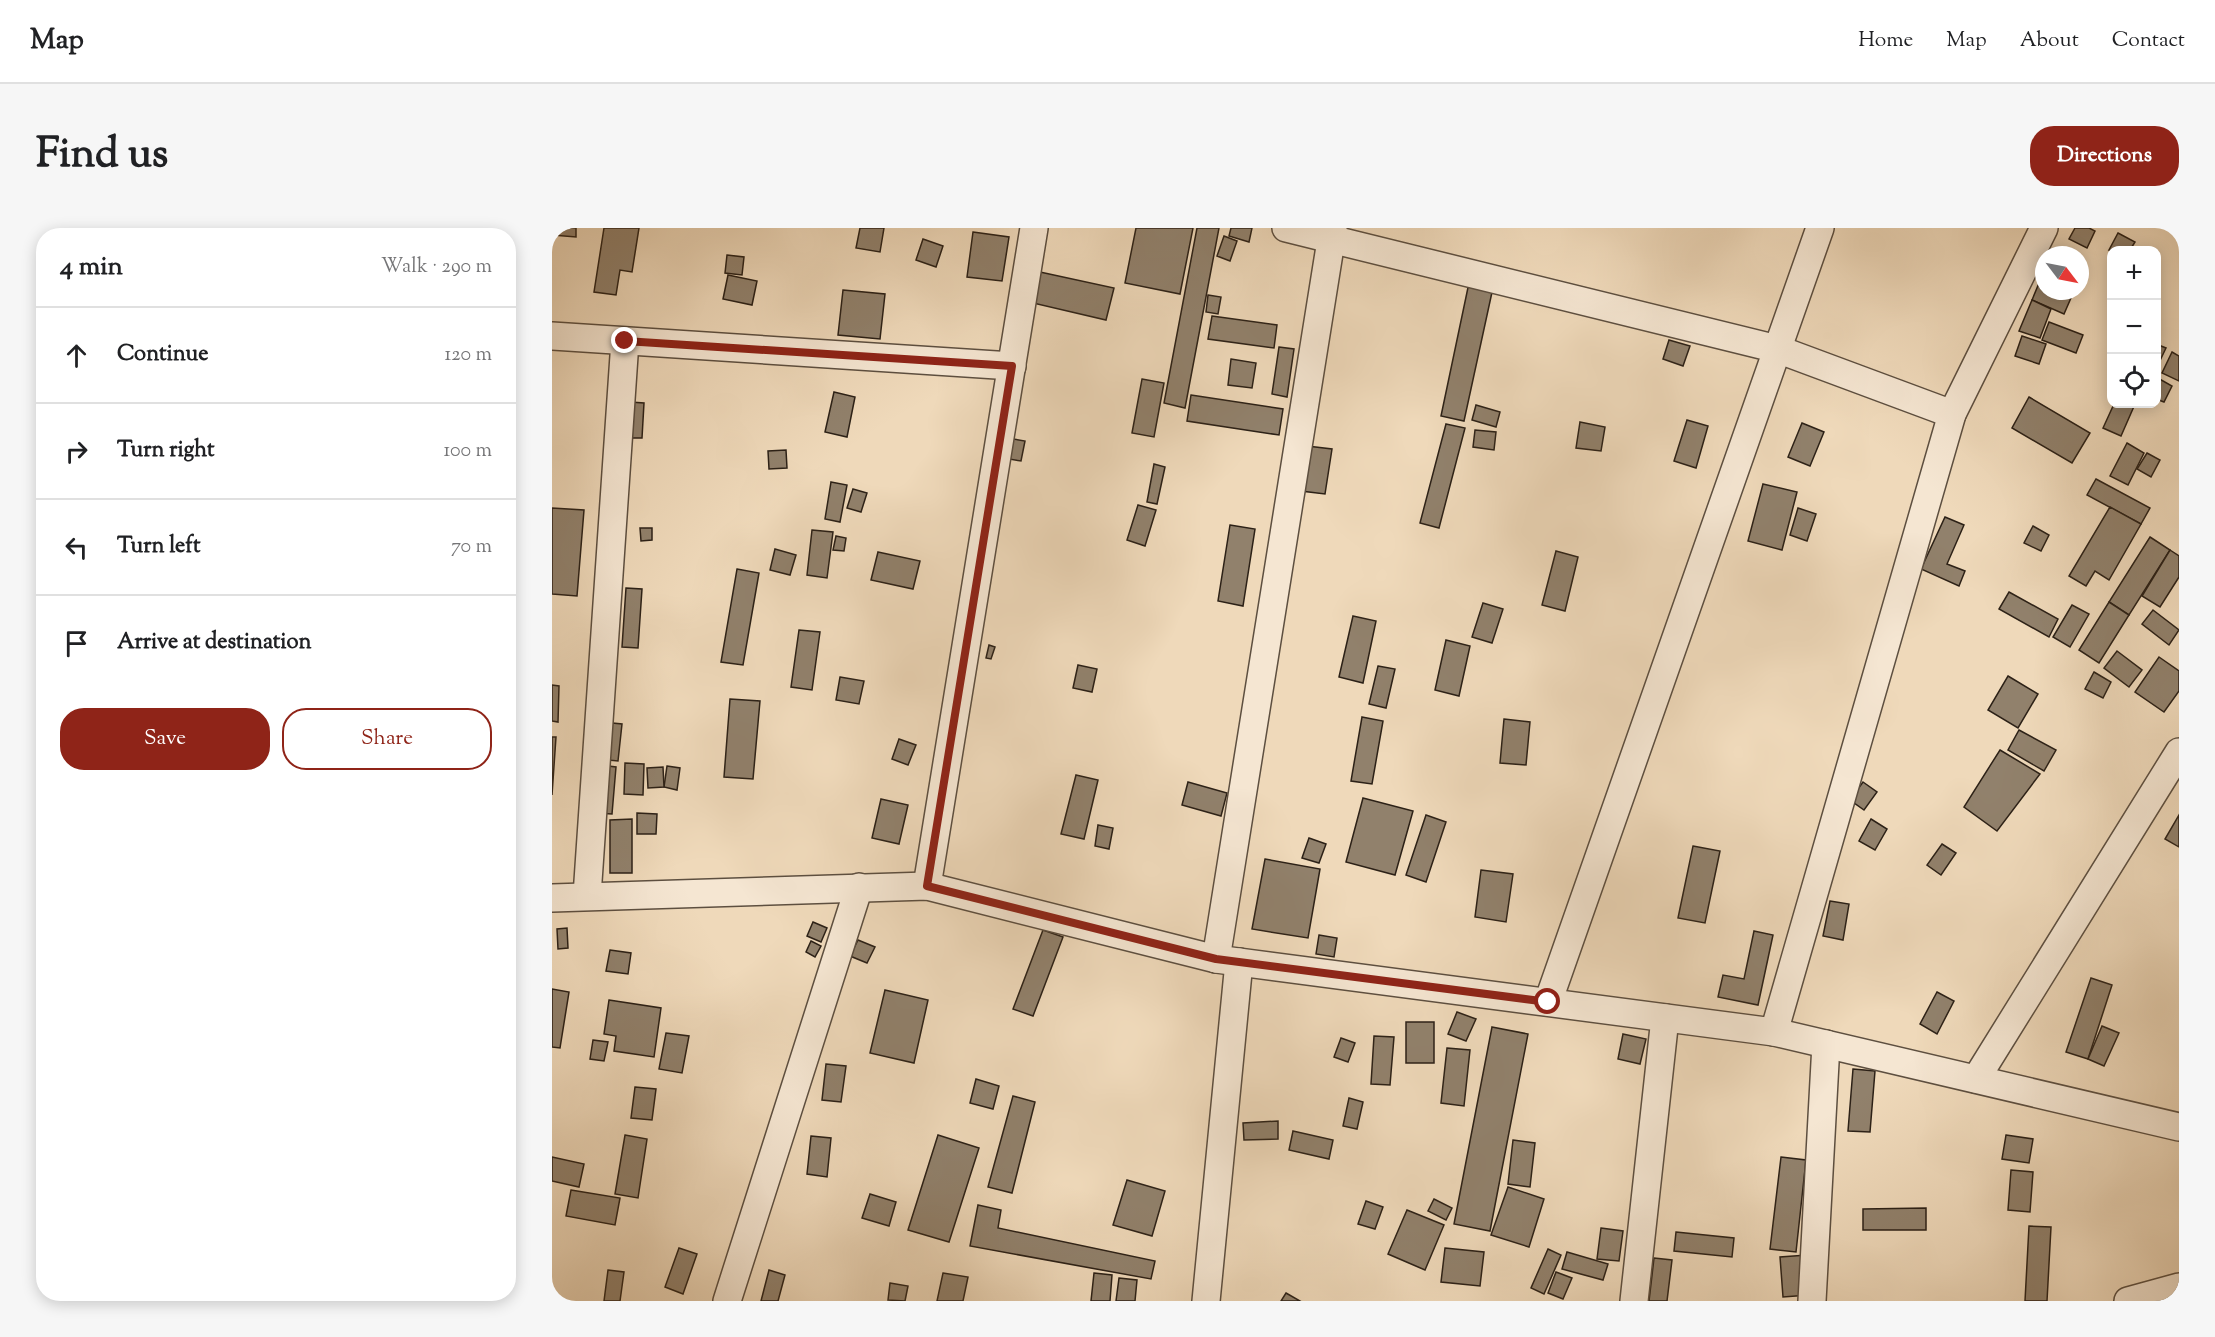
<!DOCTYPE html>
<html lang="en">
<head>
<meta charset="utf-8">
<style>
	:root { --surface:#fff; --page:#f6f6f6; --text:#202124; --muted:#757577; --line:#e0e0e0; --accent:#8f2418 }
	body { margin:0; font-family:"Sorts Mill Goudy",serif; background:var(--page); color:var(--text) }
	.controls { position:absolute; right:18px; top:18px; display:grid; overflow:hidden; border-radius:12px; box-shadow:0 3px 15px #0003 }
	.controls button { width:54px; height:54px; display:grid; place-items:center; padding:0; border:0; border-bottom:2px solid var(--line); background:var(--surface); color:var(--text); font:30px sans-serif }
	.compass { position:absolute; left:1483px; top:18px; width:54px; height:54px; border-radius:50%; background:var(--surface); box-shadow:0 3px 15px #0003; rotate:122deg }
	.stop { position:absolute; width:18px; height:18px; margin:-14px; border:4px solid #8f2418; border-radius:50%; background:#fff }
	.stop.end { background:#8f2418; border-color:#fff; box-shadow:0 2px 6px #0008 }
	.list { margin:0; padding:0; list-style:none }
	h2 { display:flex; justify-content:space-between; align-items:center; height:78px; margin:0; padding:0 24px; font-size:26px }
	h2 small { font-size:20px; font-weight:400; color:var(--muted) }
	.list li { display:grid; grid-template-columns:39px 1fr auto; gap:18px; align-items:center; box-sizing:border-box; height:96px; padding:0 24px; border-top:2px solid var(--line) }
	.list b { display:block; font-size:22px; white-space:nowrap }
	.list em { font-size:20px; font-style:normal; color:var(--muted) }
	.actions { display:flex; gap:12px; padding:18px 24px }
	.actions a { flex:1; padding:14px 0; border:2px solid var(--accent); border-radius:24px; text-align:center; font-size:21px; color:var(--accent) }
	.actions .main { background:var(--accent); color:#fff }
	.icon { flex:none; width:33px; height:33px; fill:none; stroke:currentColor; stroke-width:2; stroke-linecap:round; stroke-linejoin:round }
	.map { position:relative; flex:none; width:1627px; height:1073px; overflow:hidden; border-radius:24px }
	header { display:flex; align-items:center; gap:36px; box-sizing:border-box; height:84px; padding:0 30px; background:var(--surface); border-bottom:2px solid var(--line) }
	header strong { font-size:28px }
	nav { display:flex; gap:33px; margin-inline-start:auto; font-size:21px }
	.intro { display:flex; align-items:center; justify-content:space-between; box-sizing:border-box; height:144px; padding:0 36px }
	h1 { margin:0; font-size:42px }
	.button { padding:15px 27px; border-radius:24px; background:var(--accent); color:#fff; font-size:21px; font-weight:700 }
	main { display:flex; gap:36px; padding:0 36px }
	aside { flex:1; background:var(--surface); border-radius:24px; box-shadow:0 3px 15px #0003 }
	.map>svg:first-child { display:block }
	.building { fill:#91816c; stroke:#2c2117; stroke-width:1.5 }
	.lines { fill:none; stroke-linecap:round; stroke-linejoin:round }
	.street-casing { stroke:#5d4f40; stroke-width:30 }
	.street { stroke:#f5e6d2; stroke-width:27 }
	.route { stroke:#8f2418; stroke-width:8 }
</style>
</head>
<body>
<header>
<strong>Map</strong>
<nav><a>Home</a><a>Map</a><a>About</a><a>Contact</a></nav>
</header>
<div class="intro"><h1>Find us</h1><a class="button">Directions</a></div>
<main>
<aside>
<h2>4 min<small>Walk · 290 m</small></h2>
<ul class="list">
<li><svg class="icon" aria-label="ahead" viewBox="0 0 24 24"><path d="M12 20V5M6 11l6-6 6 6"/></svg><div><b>Continue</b></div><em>120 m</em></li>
<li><svg class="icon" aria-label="right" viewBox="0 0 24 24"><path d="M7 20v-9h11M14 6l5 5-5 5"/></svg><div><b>Turn right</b></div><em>100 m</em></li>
<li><svg class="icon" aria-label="left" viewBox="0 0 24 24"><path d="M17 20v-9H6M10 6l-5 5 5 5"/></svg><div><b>Turn left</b></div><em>70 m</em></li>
<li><svg class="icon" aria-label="arrive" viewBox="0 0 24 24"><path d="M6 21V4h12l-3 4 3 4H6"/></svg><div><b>Arrive at destination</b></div></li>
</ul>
<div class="actions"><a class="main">Save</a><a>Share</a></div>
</aside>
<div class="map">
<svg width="1627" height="1073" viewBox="0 0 1627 1073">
	<rect width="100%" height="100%" fill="#efd9ba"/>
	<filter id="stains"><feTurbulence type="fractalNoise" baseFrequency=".00333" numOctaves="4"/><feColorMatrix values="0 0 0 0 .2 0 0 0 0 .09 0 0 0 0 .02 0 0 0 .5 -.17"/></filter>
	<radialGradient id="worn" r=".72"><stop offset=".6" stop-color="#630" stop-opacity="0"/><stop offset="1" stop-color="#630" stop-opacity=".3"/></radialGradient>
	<g class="building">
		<polygon points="0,0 24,0 24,9 0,7"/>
		<polygon points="52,0 87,0 80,44 68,42 64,67 42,64"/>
		<polygon points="308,0 332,0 328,24 304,20"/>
		<polygon points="584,0 641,0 628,66 573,55"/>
		<polygon points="645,0 667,0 633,180 612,175"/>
		<polygon points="679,0 700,0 697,14 677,8"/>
		<polygon points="1523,0 1537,0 1543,3 1535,20 1517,11"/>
		<polygon points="421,4 457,9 450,53 415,49"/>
		<polygon points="1566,5 1583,14 1578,22 1557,22"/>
		<polygon points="672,8 685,13 678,33 665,28"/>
		<polygon points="371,11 391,18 384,39 364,32"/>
		<polygon points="175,27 192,29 190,47 173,45"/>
		<polygon points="1492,43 1492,63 1522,63 1512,86 1480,72"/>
		<polygon points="488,44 562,60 554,92 481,75"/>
		<polygon points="176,47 205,53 200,77 171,71"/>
		<polygon points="918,50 942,55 912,193 889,188"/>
		<polygon points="291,62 333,66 328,111 286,107"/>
		<polygon points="656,67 669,69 666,86 654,84"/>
		<polygon points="1480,72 1499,81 1488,110 1467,103"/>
		<polygon points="660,88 725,97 722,120 656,111"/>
		<polygon points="1497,94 1531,107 1524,125 1490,112"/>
		<polygon points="1470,108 1494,116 1487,136 1463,128"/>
		<polygon points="1117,112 1138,118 1131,138 1111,131"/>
		<polygon points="1604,116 1614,120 1604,141"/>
		<polygon points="727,119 742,121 735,169 720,166"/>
		<polygon points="1620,124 1627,128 1627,153 1610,145"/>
		<polygon points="679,131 704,135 700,160 676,157"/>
		<polygon points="1604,149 1620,158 1612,174 1604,171"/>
		<polygon points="590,151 612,155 602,209 580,205"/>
		<polygon points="282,164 303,169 295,209 273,204"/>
		<polygon points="639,167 731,181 727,207 635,193"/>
		<polygon points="1477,169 1538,205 1520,235 1460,200"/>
		<polygon points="78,174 92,175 90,210 75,210"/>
		<polygon points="1562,176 1583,176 1569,208 1551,200"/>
		<polygon points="924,177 948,184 944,199 920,192"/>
		<polygon points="1135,192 1156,198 1144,240 1122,233"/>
		<polygon points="1028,194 1053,199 1049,223 1024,220"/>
		<polygon points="1250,195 1272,204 1258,238 1236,229"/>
		<polygon points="894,196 913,200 887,300 868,295"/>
		<polygon points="923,202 944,204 942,222 921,219"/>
		<polygon points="455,210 473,213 469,233 451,230"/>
		<polygon points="1575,215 1592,225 1576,257 1558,248"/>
		<polygon points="755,218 780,221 773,266 749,263"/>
		<polygon points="234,222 235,240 217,241 216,223"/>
		<polygon points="1595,225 1608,232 1599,249 1585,241"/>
		<polygon points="602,236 613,239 605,276 595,274"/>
		<polygon points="1544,251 1598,280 1589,296 1535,267"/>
		<polygon points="279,254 295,257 288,294 273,291"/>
		<polygon points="1211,256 1245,264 1230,322 1196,313"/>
		<polygon points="301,261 315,265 309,284 295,280"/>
		<polygon points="586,277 604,282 593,318 575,312"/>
		<polygon points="1558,279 1589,296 1557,352 1543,343 1534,358 1517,348"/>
		<polygon points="0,280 32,282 25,368 0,366"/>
		<polygon points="1246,280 1264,286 1255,313 1238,307"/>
		<polygon points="1393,289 1412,297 1395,336 1413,343 1407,358 1369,341"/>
		<polygon points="678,297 703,301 691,378 666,373"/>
		<polygon points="1481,298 1497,307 1489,323 1472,315"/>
		<polygon points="88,300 100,300 100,312 89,313"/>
		<polygon points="260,302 281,304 275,350 255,347"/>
		<polygon points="284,308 294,310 292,323 281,322"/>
		<polygon points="1598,309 1618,322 1577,387 1557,374"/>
		<polygon points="223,321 244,327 238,347 218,342"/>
		<polygon points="1618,322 1627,328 1627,349 1608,379 1590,368"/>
		<polygon points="1004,323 1026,329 1013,383 990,377"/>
		<polygon points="326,324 368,333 361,361 319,352"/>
		<polygon points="185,341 207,345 191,437 169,434"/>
		<polygon points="74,360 90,361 86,420 70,419"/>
		<polygon points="1457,364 1506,391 1497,409 1447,381"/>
		<polygon points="1557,374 1577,387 1547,435 1527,422"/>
		<polygon points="931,375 951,381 940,415 920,409"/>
		<polygon points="1520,377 1537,386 1518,419 1501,409"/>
		<polygon points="1601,382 1627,402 1617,417 1590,396"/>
		<polygon points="801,388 824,393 811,455 787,449"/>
		<polygon points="247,402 268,404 260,462 239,459"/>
		<polygon points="894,412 918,418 907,468 883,462"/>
		<polygon points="437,417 443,419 439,431 434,430"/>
		<polygon points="1565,423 1590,442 1577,459 1552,440"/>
		<polygon points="1607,429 1627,443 1627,463 1612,484 1583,464"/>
		<polygon points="526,437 545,441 540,464 521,460"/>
		<polygon points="826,438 843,441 834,480 817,476"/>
		<polygon points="1542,444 1559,454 1551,470 1533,461"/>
		<polygon points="1456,448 1486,466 1466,500 1436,482"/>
		<polygon points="288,449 312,453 307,476 284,472"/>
		<polygon points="0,457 7,458 6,494 0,493"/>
		<polygon points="178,471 208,473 201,551 172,549"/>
		<polygon points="810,489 831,493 820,556 799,553"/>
		<polygon points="952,491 978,494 974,537 948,535"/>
		<polygon points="50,494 70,496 66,533 46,531"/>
		<polygon points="1467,502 1504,522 1492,543 1456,522"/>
		<polygon points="0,509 4,509 0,567"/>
		<polygon points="347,511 364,517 356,537 340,531"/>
		<polygon points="1448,522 1488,546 1445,603 1412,579"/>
		<polygon points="73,535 92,536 91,567 72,566"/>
		<polygon points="48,537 64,539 60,586 43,585"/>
		<polygon points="115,538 128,540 125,562 112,559"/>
		<polygon points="111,539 112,559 96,560 95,540"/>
		<polygon points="524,547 546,552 532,611 509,606"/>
		<polygon points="636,554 675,565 669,588 630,577"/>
		<polygon points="1311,554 1325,564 1312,582 1298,572"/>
		<polygon points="811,570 861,583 843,647 794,634"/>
		<polygon points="329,571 356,577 347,616 320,610"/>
		<polygon points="85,585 105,586 104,606 85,606"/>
		<polygon points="874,587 894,594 874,654 854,647"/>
		<polygon points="1627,587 1627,619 1613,611"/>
		<polygon points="80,591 80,645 58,645 58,592"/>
		<polygon points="1319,591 1335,601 1323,622 1307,613"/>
		<polygon points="546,597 561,600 557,621 543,618"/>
		<polygon points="757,610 774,616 767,635 750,630"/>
		<polygon points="1390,616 1404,625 1389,647 1375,637"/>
		<polygon points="1141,618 1168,623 1153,695 1126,690"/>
		<polygon points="713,631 768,641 756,710 700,701"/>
		<polygon points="929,642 961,646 954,694 923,689"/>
		<polygon points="1278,673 1297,676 1291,712 1271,708"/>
		<polygon points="261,694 275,700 269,714 255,708"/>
		<polygon points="15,700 16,720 6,721 5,701"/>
		<polygon points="491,702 511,709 481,788 461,781"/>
		<polygon points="1202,703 1221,707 1206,777 1166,769 1171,747 1192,751"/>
		<polygon points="767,707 785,710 782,729 764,726"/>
		<polygon points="306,712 323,719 315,735 298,728"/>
		<polygon points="259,713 269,718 263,729 254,724"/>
		<polygon points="58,722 79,725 76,746 54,743"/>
		<polygon points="1539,750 1560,757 1536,831 1514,824"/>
		<polygon points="0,761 17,764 8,820 0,819"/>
		<polygon points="333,762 376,772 362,835 318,825"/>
		<polygon points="1385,764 1402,773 1385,806 1368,796"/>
		<polygon points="57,772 109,780 102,829 62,823 64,808 52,806"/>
		<polygon points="905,784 924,791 914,813 896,806"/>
		<rect x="854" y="794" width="28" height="41"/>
		<polygon points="1550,798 1567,805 1552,838 1536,831"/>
		<polygon points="940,799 976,806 938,1003 902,996"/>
		<polygon points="114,805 137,808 130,845 107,841"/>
		<polygon points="1071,806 1094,811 1088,836 1066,831"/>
		<polygon points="822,808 842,809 838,857 819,856"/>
		<polygon points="789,810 803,815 796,834 782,829"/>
		<polygon points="41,812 56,814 52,833 38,831"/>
		<polygon points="895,820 918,822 912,878 889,875"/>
		<polygon points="274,836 294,838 289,874 270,872"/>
		<polygon points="1301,841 1323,843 1318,904 1296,903"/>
		<polygon points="424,851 447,858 441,881 418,875"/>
		<polygon points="83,859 104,861 100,892 79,890"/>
		<polygon points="461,868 483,874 460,965 436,959"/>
		<polygon points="797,870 811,874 805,901 791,898"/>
		<polygon points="726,893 726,911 692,912 691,895"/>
		<polygon points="741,903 781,912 777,931 737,922"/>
		<polygon points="73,907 95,911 86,970 63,966"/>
		<polygon points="386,907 427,920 397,1014 356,1002"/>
		<polygon points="1454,907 1481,911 1477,935 1450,931"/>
		<polygon points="259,908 279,910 275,949 255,946"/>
		<polygon points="961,912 983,915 978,959 956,956"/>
		<polygon points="0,929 32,936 27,959 0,953"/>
		<polygon points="1229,929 1254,932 1244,1024 1218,1021"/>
		<polygon points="1459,942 1481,944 1478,984 1456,982"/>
		<polygon points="575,952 613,963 600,1008 561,997"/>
		<polygon points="956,959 992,971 977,1019 939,1007"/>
		<polygon points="19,962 68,970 63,997 14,988"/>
		<polygon points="318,966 344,974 337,998 310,990"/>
		<polygon points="882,971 900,980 894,992 876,983"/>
		<polygon points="814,973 831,979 823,1001 806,996"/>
		<polygon points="426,977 449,982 446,1000 603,1033 599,1051 418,1018"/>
		<polygon points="1374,980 1374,1002 1311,1002 1311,981"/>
		<polygon points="855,982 892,997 873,1042 836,1026"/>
		<polygon points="1477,998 1499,999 1495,1073 1473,1073"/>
		<polygon points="1049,1000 1071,1003 1067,1033 1045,1031"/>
		<polygon points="1124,1004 1182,1010 1180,1029 1122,1023"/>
		<polygon points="127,1020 145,1026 131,1066 113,1059"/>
		<polygon points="893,1020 932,1024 928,1058 889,1054"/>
		<polygon points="996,1021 1009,1027 992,1066 979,1060"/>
		<polygon points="1015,1024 1056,1036 1051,1052 1010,1041"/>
		<polygon points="1255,1027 1257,1067 1231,1069 1228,1029"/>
		<polygon points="1102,1030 1120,1032 1115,1073 1097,1073"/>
		<polygon points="56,1042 72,1044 68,1073 52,1073"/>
		<polygon points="217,1042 233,1047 226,1073 209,1073"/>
		<polygon points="1004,1044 1020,1050 1011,1071 996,1065"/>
		<polygon points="391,1045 416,1049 411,1073 385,1073"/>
		<polygon points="542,1045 560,1047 558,1073 539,1073"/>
		<polygon points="567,1050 585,1052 583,1073 564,1073"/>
		<polygon points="338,1055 356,1058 353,1073 336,1072"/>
		<polygon points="734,1065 748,1073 729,1073"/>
	</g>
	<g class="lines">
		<g class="street-casing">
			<g id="street">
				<polyline points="734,0 1225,121 1400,186"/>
				<polyline points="0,108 460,138"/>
				<polyline points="375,658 482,0"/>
				<polyline points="35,668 73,113"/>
				<polyline points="0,670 375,658 664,731 1222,804 1627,899"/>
				<polyline points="664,731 781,0"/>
				<polyline points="996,774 1268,0"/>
				<polyline points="1222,804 1400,186 1492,0"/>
				<polyline points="1424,851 1627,524"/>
				<polyline points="175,1073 307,659"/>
				<polyline points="654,1073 687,734"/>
				<polyline points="1082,1073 1113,790"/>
				<polyline points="1260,1073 1274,816"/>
				<polyline points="1576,1073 1627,1059"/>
			</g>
		</g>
		<use href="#street" class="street"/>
	</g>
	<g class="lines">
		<polyline class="route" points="73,113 460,138 375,658 664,731 996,774"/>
	</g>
	<rect width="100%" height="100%" filter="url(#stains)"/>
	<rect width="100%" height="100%" fill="url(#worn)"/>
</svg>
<div class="controls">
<button>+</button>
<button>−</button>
<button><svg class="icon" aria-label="locate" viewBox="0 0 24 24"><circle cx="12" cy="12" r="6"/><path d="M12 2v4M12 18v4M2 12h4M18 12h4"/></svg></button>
</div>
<svg class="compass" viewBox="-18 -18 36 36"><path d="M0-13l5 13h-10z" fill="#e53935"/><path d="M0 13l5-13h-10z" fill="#757577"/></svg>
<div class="stop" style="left:996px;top:774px"></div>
<div class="stop end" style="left:73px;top:113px"></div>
</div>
</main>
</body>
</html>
